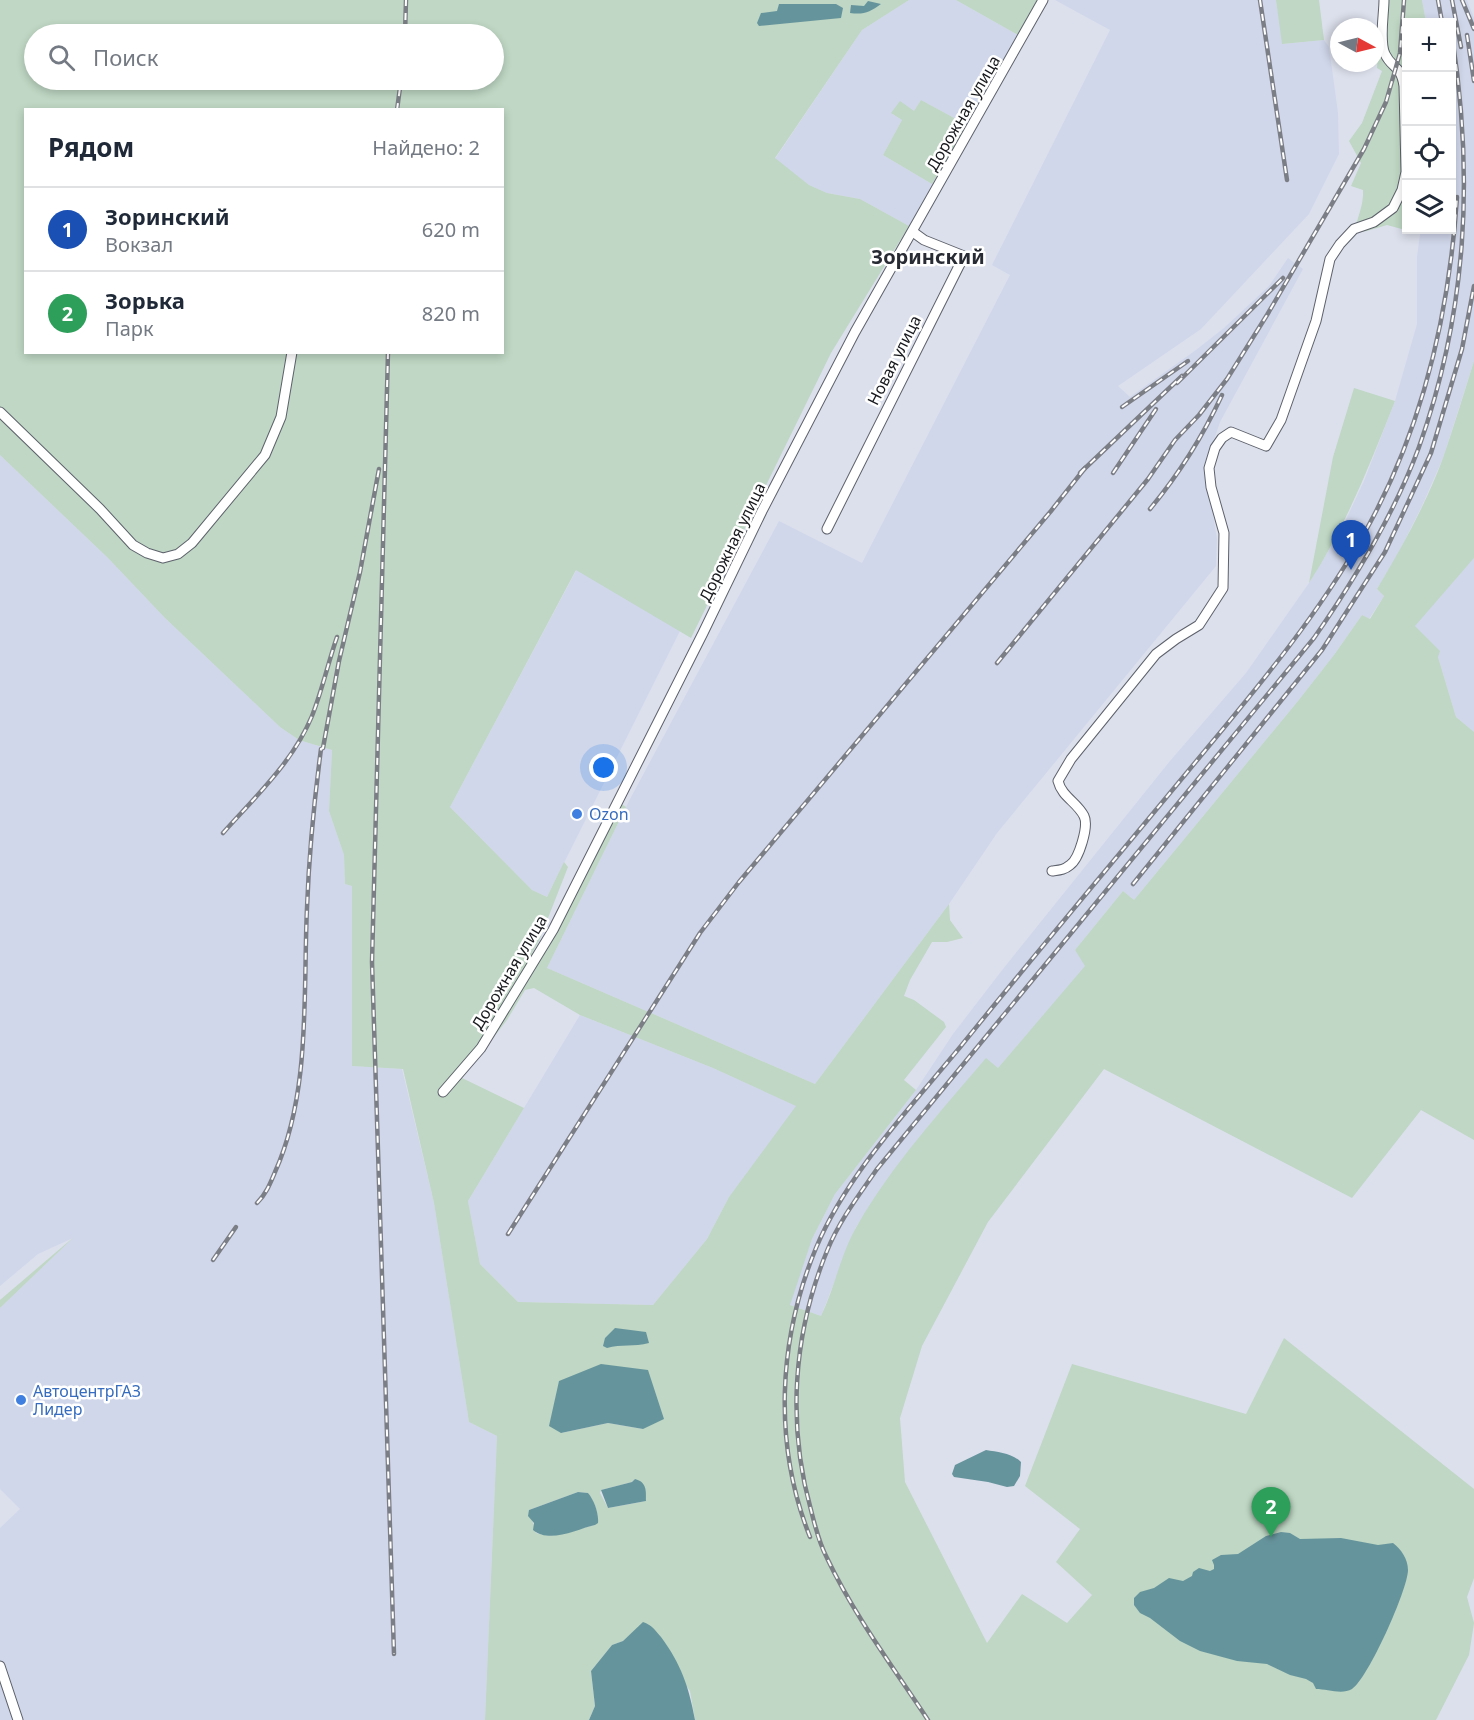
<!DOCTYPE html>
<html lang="ru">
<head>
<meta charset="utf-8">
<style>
	:root { --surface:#fff; --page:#f2f2f3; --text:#1f2937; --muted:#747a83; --line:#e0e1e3; --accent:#8b5d01 }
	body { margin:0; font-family:"Noto Sans",sans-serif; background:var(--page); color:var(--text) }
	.controls { position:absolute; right:18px; top:18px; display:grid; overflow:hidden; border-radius:0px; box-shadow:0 3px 9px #0003 }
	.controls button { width:54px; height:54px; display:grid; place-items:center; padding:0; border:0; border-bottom:2px solid var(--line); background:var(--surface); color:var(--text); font:30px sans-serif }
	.compass { position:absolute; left:1330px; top:18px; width:54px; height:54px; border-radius:50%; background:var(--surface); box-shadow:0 3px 9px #0003; rotate:97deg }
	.you { position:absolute; left:604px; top:768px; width:21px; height:21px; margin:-15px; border:4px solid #fff; border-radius:50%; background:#1a73e8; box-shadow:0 0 0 9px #1a73e833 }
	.badge { display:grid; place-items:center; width:39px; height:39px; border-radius:50%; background:var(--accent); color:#fff; font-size:20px; font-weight:700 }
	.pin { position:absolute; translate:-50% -50px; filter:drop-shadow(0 2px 3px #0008) }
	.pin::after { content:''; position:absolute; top:32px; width:21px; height:18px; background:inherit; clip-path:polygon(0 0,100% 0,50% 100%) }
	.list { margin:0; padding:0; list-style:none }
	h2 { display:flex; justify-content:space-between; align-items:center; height:78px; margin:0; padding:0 24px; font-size:26px }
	h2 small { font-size:20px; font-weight:400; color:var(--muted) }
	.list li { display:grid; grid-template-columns:39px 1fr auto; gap:18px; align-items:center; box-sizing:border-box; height:84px; padding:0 24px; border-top:2px solid var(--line) }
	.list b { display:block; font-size:22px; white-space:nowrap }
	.list p { margin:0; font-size:20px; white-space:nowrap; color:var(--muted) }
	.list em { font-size:20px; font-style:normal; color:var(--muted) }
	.icon { flex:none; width:33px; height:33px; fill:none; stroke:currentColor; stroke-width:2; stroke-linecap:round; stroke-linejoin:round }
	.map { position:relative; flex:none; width:1474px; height:1720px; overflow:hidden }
	.search { position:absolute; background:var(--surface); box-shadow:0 3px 9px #0003; left:24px; top:24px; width:480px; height:66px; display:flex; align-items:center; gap:15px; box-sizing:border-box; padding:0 21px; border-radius:33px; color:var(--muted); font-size:22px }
	.panel { position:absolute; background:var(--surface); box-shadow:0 3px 9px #0003; left:24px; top:108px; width:480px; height:246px; border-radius:0px }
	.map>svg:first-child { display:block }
	.built { fill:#d0d7ea }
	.green { fill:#bfd7c4; fill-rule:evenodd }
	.water { fill:#66949d }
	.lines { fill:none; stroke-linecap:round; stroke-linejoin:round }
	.street-casing { stroke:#5d616b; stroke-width:11 }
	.street { stroke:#fff; stroke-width:9 }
	.rail-casing { stroke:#7c7e86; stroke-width:4.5 }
	.rail { stroke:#fff; stroke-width:2; stroke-dasharray:7; stroke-linecap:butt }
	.shop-dot { fill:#3f7fe0; stroke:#fff; stroke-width:2 }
	.labels { text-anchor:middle; stroke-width:5; stroke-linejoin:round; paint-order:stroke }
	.street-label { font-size:16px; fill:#18191d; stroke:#fff }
	.shop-label { font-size:16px; fill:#366cbe; stroke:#fff; text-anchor:start }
	.quarter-label { font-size:20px; font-weight:bold; fill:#282b34; stroke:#fff }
</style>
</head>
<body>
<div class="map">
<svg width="1474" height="1720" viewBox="0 0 1474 1720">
	<rect width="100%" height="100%" fill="#dce0ec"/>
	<g class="built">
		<polygon points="909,0 956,0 1018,35 967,125 921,100 914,111 892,114 902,120 883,155 932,184 909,226 860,199 827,193 809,185 775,159 862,30"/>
		<polygon points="1055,0 1276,0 1283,44 1324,40 1329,47 1338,113 1339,154 1309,214 1201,329 1118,386 1130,397 1196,350 1224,328 1269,286 1288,258 1303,269 1220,422 1205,466 1217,539 1216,566 997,833 949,904 815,1084 547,968 629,801 779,521 862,563 1010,275 992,265 1110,30"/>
		<polygon points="1422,0 1467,0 1474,18 1474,361 1443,458 1421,508 1397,556 1377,589 1384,596 1369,619 1362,615 1334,655 1298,701 1134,900 1123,891 1075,950 1086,966 998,1068 986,1059 935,1118 885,1184 856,1227 821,1316 790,1305 793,1290 812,1239 835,1194 916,1090 953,1034 1003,969 1170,761 1246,673 1309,583 1341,530 1364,481 1395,401 1417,324 1417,257 1420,234 1439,234 1439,230 1452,230 1452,22 1426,22"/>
		<polygon points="0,455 108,558 165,618 280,727 299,740 332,750 329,811 344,855 345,884 352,886 352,1066 402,1069 434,1203 469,1422 497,1436 485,1720 0,1720 0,1528 20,1509 0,1489 0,1308 73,1238 38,1254 0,1286"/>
		<polygon points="1474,558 1474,732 1456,717 1438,657 1414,626"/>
		<polygon points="577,569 680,631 547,897 532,890 450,807"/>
		<polygon points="580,1015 713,1068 797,1106 729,1197 707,1239 653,1305 518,1302 480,1264 468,1201"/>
	</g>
	<g class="green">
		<path d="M0,0H909L862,30L775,158L809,185L827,193L860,199L909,226L831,353L691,638L576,570L450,807L532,890L547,897L564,862L568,867L539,941L532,953L537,961L620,803L626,807L547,968L815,1084L949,904L950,920L963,938L947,942H932L910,980L904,996L914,1000L944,1022L946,1027L904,1080L916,1090L835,1194L812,1239L790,1305L821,1316C835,1287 841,1253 857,1226C891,1166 941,1111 986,1058L998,1068L1085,966L1075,950L1123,891L1134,900L1298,701L1334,655L1362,615L1370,619L1384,596L1377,589C1402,547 1426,504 1443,458C1454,426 1464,393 1474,361V558L1415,626L1440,651L1438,657L1456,717L1474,732V1140L1421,1110L1352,1198L1104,1069L988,1222L922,1346L900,1418L905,1482L987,1643L1022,1594L1067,1623L1092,1595L1056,1562L1080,1529L1025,1486L1072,1364L1246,1414L1284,1338L1474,1489V1578L1467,1597L1474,1623L1469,1655L1436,1720H695L690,1691L643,1623L623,1641L612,1645L591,1671L595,1706L589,1720H485L497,1436L469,1422L434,1203L403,1069L352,1066V886L345,884L344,855L329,811L332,750L299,740L280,727L165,618L108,558L0,455ZM34,34H494V80H34ZM26,110H502V352H26ZM534,988L580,1015L713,1068L796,1106L729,1197L707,1239L653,1305L518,1302L480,1264L468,1201L524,1108L462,1078L507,1020L525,990ZM648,1370L643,1429L608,1423L561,1433ZM635,1479L646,1501L608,1508L600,1493L601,1490L632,1482ZM578,1492L588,1493C593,1502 602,1515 595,1525C575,1529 556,1540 536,1533L529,1510Z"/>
		<polygon points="956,0 1037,0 1018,35"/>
		<polygon points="1276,0 1319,0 1324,40 1282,44"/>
		<path d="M1381,0H1422L1426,22H1406V230H1439V234H1420L1387,225L1367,231L1354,233C1357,218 1364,205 1363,190L1351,186L1361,163L1349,141L1362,123L1382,71L1377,68Z"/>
		<polygon points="921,100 967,125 932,184 883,155 902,120 891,113 900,101 914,111"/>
		<path d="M1354,388L1395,401C1370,464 1346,526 1309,583L1333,457Z"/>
		<polygon points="75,1236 0,1308 0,1300"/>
	</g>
	<g class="water">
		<path d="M868,1L881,4C870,12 864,15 850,13L851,5L864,6Z"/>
		<polygon points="779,4 836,4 843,8 841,18 759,26 757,23 761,13 777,11"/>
		<path d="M615,1328L646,1332L649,1343C634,1347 621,1344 607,1348L603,1346L605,1338Z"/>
		<polygon points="601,1364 648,1370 664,1419 643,1429 608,1423 561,1433 549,1426 559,1381"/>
		<path d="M986,1450C998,1452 1012,1453 1021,1462L1020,1476L1014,1486L1007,1487L988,1482L954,1477L952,1474L955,1465Z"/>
		<path d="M635,1479C647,1482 646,1491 646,1501L608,1508L601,1490L632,1482Z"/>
		<path d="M578,1492L588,1493C594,1500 599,1513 598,1523L595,1525C577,1529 550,1544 533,1530L534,1523L528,1516L529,1510Z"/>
		<path d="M1281,1532L1290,1533L1300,1539L1341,1538L1378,1545L1393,1543C1401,1549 1408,1559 1408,1570C1408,1589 1368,1679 1352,1689C1342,1695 1327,1689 1316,1689L1313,1683L1306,1679L1290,1675L1267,1664L1237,1661L1200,1651L1180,1641L1150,1618L1140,1613L1134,1605V1598L1140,1592L1154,1588L1169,1578L1183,1581L1192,1576L1193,1572L1199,1568L1210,1571L1214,1569V1565L1212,1560L1221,1555L1238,1554L1266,1536Z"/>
		<path d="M643,1622C652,1625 655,1630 661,1637C681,1664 689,1687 695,1720H589L595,1706L591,1671L612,1645L623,1641Z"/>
	</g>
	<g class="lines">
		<g class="street-casing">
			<g id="street">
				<polyline points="0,412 100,509 133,545 147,553 163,558 178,554 192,543 265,455 281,417 292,352"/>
				<polyline points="827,529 964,256 924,240 913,232"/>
				<path d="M1052,871C1060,870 1064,870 1070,865C1079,859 1089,826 1084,816C1077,802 1062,797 1058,781L1071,759L1156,654L1176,639L1199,625L1223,588L1224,533L1211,487L1209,468L1215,448L1222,438L1231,432L1266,446L1281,420L1316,321L1330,259L1340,244L1354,229L1374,222L1393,208L1402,190L1406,172L1404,86C1401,65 1392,69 1385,54C1379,42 1384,14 1384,0"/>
				<polyline points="443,1092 481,1048 553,930 703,633 762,511 855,332 1043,0"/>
				<polyline points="0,1666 18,1720"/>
			</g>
		</g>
		<use href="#street" class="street"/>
		<g class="rail-casing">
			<g id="rail">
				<polyline points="1260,0 1287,180"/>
				<polyline points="1438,0 1442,22"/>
				<polyline points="1452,0 1461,47"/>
				<polyline points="1462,0 1474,29"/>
				<polyline points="405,34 406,0"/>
				<polyline points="1467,35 1474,81"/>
				<polyline points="397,110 401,80"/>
				<polyline points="388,352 372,962 394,1654"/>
				<polyline points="1177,383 1283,278"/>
				<polyline points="1122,407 1188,361"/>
				<polyline points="1080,473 1182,376"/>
				<polyline points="1113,473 1156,409"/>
				<path d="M1150,509C1179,474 1203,436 1222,395"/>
				<polyline points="997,663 1148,479 1175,440 1199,415 1227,379 1267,315 1364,149 1386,102 1400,53 1404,0"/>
				<path d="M223,833C255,797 293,762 312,716C322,691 328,663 337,637"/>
				<polyline points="1133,884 1322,650 1385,552 1431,453 1462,349 1474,286"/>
				<path d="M257,1203C266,1194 270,1184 275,1172C311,1092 303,994 307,908C309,854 314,802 321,749L323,748L339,661L360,572L379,469"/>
				<polyline points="508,1234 700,933 739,882 1051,511 1085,468"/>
				<polyline points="213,1260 236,1227"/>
				<path d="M810,1537C773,1444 778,1340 816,1248C847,1174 910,1108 961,1046C1036,953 1113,862 1189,770C1250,696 1313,623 1361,539C1421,435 1449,317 1457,197"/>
				<path d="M928,1720C893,1667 854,1615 827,1558C819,1543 815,1526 811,1510C787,1424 793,1334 827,1251C839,1221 859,1195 877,1169L1314,638C1355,579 1394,515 1419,447C1467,312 1474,177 1452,36"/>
			</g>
		</g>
		<use href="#rail" class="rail"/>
	</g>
	<g class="shop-dot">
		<circle cx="577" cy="814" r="6"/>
		<circle cx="21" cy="1400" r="6"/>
	</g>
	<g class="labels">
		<g class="street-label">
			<text transform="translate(963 113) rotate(-60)" y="6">Дорожная улица</text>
			<text transform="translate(894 360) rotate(-63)" y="6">Новая улица</text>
			<text transform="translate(732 542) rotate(-64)" y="6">Дорожная улица</text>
			<text transform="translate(509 972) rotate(-59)" y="6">Дорожная улица</text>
		</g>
		<g class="shop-label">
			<text x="589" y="820">Ozon</text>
			<text x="33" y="1397">АвтоцентрГАЗ<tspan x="33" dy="18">Лидер</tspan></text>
		</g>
		<g class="quarter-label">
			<text x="928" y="264">Зоринский</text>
		</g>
	</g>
</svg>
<div class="controls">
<button>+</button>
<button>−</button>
<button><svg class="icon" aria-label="locate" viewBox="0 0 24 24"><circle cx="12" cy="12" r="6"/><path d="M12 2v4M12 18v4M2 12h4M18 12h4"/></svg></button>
<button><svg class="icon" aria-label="layers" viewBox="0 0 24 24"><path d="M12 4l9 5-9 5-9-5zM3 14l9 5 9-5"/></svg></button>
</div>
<svg class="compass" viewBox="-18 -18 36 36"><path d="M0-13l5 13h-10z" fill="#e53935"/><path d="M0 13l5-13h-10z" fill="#747a83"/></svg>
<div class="you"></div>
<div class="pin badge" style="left:1351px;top:570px;background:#1a4fb4">1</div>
<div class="pin badge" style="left:1271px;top:1537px;background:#2e9e5b">2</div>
<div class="search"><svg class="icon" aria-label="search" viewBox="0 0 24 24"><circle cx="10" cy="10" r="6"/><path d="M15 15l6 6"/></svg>Поиск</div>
<section class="panel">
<h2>Рядом<small>Найдено: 2</small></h2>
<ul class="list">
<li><span class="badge" style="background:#1a4fb4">1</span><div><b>Зоринский</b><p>Вокзал</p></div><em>620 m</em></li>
<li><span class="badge" style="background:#2e9e5b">2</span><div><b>Зорька</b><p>Парк</p></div><em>820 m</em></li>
</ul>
</section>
</div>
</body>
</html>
